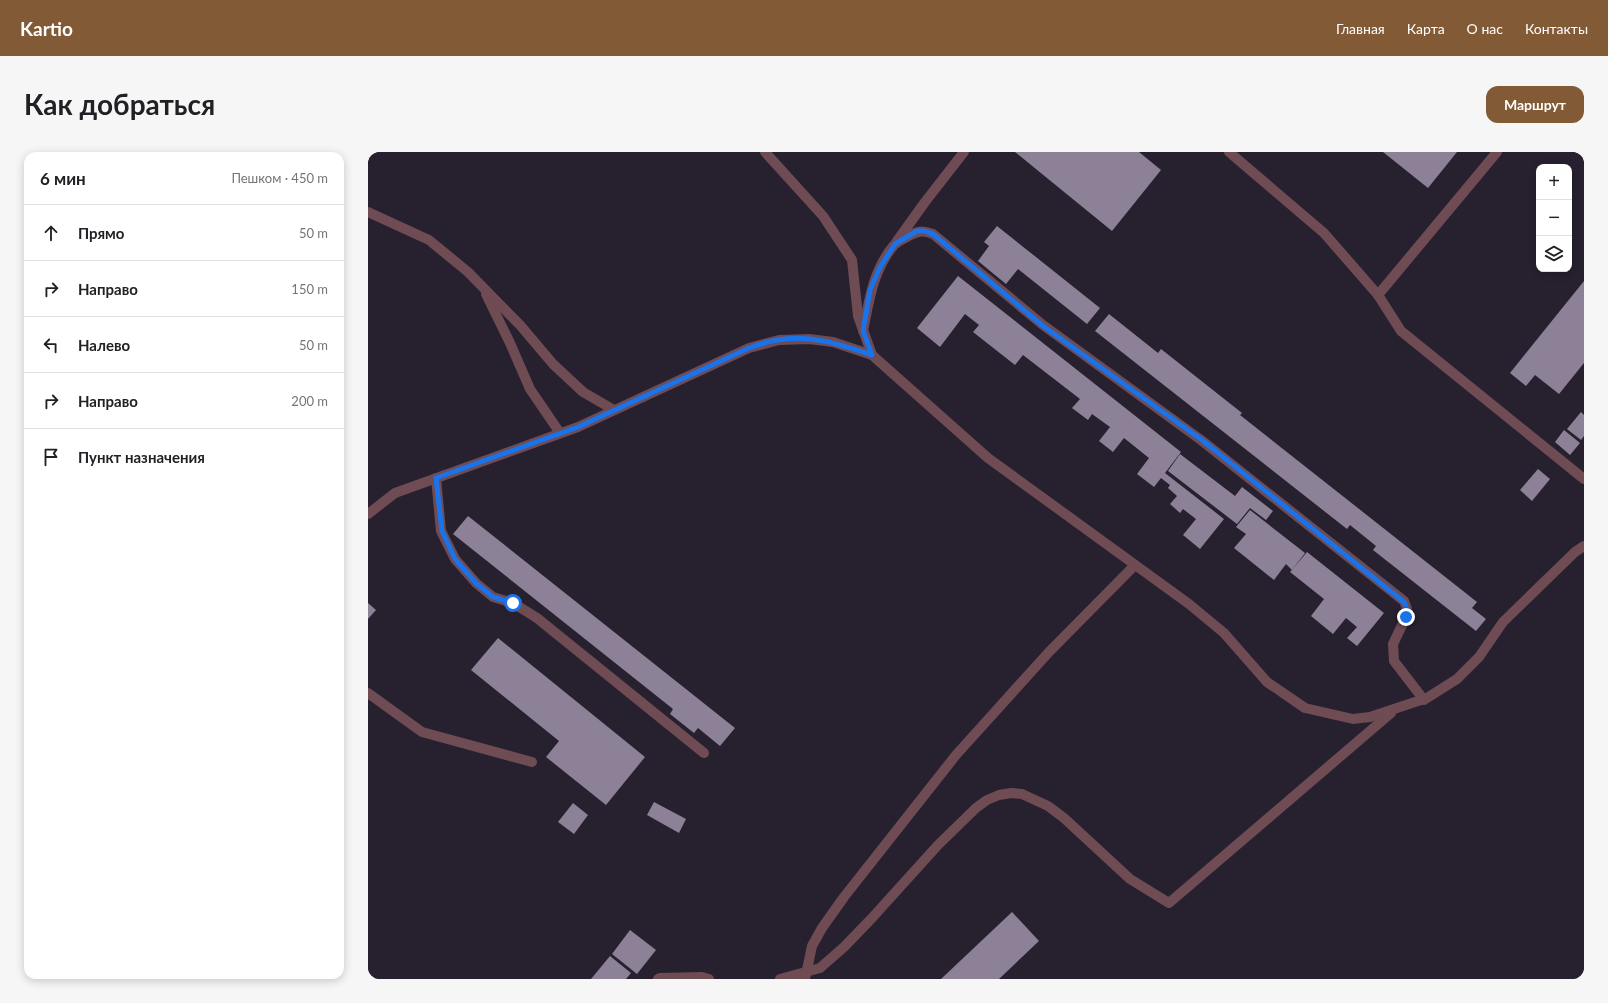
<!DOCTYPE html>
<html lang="ru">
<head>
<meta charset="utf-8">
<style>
	:root { --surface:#fff; --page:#f6f6f6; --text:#202124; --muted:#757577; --line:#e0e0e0; --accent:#825a36 }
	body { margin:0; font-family:Lato,sans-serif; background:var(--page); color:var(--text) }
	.controls { position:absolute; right:12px; top:12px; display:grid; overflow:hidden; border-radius:8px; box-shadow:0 2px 10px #0003 }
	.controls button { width:36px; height:36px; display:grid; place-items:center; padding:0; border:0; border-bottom:1px solid var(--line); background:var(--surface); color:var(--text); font:20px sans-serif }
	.stop { position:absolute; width:12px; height:12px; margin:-9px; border:3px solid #1a73e8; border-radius:50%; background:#fff }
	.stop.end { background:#1a73e8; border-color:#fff; box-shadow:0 1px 4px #0008 }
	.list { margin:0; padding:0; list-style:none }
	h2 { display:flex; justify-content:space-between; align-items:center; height:52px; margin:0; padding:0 16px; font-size:17px }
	h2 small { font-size:13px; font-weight:400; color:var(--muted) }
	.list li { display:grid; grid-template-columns:26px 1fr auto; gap:12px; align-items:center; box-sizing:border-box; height:56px; padding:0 16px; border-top:1px solid var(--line) }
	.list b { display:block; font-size:15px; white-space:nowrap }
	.list em { font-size:13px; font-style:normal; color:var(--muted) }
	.icon { flex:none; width:22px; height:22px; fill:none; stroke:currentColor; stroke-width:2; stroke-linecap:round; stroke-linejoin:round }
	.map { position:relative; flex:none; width:1216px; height:827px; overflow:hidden; border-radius:12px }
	header { display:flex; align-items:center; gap:24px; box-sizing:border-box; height:56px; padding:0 20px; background:var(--accent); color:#fff }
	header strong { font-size:19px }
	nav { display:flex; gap:22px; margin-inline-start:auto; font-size:14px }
	.intro { display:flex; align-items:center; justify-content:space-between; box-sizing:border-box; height:96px; padding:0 24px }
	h1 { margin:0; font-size:28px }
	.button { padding:10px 18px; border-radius:12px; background:var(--accent); color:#fff; font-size:14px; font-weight:700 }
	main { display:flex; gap:24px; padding:0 24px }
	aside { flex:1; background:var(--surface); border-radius:12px; box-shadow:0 2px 10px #0003 }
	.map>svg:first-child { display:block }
	.industrial { fill:#27202f; fill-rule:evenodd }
	.building { fill:#8d8198 }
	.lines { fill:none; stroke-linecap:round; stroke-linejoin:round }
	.minor { stroke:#6f4b53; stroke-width:10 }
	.route { stroke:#1a73e8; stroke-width:5 }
</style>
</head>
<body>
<header>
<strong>Kartio</strong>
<nav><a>Главная</a><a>Карта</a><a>О нас</a><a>Контакты</a></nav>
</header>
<div class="intro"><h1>Как добраться</h1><a class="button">Маршрут</a></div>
<main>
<aside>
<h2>6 мин<small>Пешком · 450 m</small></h2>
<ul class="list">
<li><svg class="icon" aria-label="ahead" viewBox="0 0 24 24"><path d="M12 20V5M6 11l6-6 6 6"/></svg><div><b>Прямо</b></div><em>50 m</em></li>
<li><svg class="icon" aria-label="right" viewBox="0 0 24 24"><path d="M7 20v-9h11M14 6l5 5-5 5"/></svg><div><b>Направо</b></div><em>150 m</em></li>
<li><svg class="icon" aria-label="left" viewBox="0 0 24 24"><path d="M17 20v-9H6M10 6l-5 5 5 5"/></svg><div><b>Налево</b></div><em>50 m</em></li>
<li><svg class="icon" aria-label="right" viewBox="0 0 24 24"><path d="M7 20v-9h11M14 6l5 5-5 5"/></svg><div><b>Направо</b></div><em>200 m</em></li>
<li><svg class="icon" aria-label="arrive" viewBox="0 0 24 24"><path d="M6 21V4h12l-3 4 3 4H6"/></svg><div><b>Пункт назначения</b></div></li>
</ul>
</aside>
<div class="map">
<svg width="1216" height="827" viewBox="0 0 1216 827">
	<rect width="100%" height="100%" fill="#231c07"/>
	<path class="industrial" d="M0,0H1216V827H0ZM1171,15H1201V117H1171Z"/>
	<g class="building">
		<polygon points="647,0 771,0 793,18 744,79"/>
		<polygon points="1015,0 1089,0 1060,36"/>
		<polygon points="629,74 732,156 719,172 650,117 638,132 610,109 621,94 616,90"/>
		<polygon points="590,124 813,300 797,321 856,367 832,397 815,383 828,367 815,357 812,361 802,352 809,344 800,336 802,333 793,326 786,335 769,322 781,306 756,286 745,300 731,289 742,275 724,262 720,268 704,256 712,247 655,203 647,213 605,180 611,173 597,162 572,195 549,176"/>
		<polygon points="1216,129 1216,211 1191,242 1167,223 1158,234 1142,221"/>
		<polygon points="741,162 790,201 793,197 874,261 872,263 1109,450 1104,456 1118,467 1108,479 1005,398 1008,394 982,373 979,377 727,179"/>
		<polygon points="1213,260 1216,263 1216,284 1213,288 1199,277"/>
		<polygon points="1196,278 1212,291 1202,303 1187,290"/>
		<polygon points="812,302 867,344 874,335 905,359 898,368 882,356 869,372 800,319"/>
		<polygon points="1170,317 1182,327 1164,349 1152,338"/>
		<polygon points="882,358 937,401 924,418 918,412 906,428 866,396 878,382 868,375"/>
		<polygon points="100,364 367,576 352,594 330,576 326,581 302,562 305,557 85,382"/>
		<polygon points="939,400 1016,461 989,494 979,486 989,475 978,466 965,482 943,464 956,447 922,420"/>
		<polygon points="0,451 8,458 0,467"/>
		<polygon points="130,486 277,605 238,653 178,605 191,589 103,518"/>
		<polygon points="286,650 318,667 311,681 279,663"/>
		<polygon points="205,651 220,663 206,682 190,670"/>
		<polygon points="644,760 671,789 631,827 573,827"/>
		<polygon points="262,778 288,798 269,822 244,802"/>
		<polygon points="242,804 263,821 258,827 223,827"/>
	</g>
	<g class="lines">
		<g class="minor">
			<polyline points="397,0 455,64 484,108 490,164 504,203"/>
			<polyline points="861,0 956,81 1010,143 1033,179 1216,327"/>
			<polyline points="0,60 61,88 100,120 152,173 185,212 215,240 246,258"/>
			<polyline points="529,89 557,50 596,0"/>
			<polyline points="118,142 142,191 162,237 192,281"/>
			<polyline points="1010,143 1129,0"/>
			<path d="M495,179C501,149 505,118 526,93C529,90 535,87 539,85C549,79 554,78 565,82L675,173L833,288L1036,449L1039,457L1038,465L1025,492L1026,509L1056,548"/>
			<polyline points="68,326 73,379 87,407 108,431 125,445 145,451 169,466 336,601"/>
			<polyline points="0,362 27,341 210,275 381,196 411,188 441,187 465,190 504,203 620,306 821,452 856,481 899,530 937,556 985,567 1002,565 1059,546 1089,527 1111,505 1135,470 1207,400 1216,394"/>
			<polyline points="0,541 54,580 164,610"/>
			<polyline points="290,827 292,826 334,825 341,827"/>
			<polyline points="412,827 452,816 476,795 504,766 570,693 608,656 619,648 631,643 643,641 654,642 680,654 696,666 762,727 801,751 1023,561"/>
			<polyline points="437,827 444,794 454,776 476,745 588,603 681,500 767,413"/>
		</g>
	</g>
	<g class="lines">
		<path class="route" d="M145,451L125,445L108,431L87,407L74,379L68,326L210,275L381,196C390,193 400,189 410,188C443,182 474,193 504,203L495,179L502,138L512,115L527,92L549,79H557L565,82L675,174L834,288L1036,450L1039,457L1038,465"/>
	</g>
</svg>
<div class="controls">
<button>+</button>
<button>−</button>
<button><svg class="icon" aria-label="layers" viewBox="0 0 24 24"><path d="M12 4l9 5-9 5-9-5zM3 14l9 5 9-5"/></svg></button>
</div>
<div class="stop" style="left:145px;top:451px"></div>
<div class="stop end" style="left:1038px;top:465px"></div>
</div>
</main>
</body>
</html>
